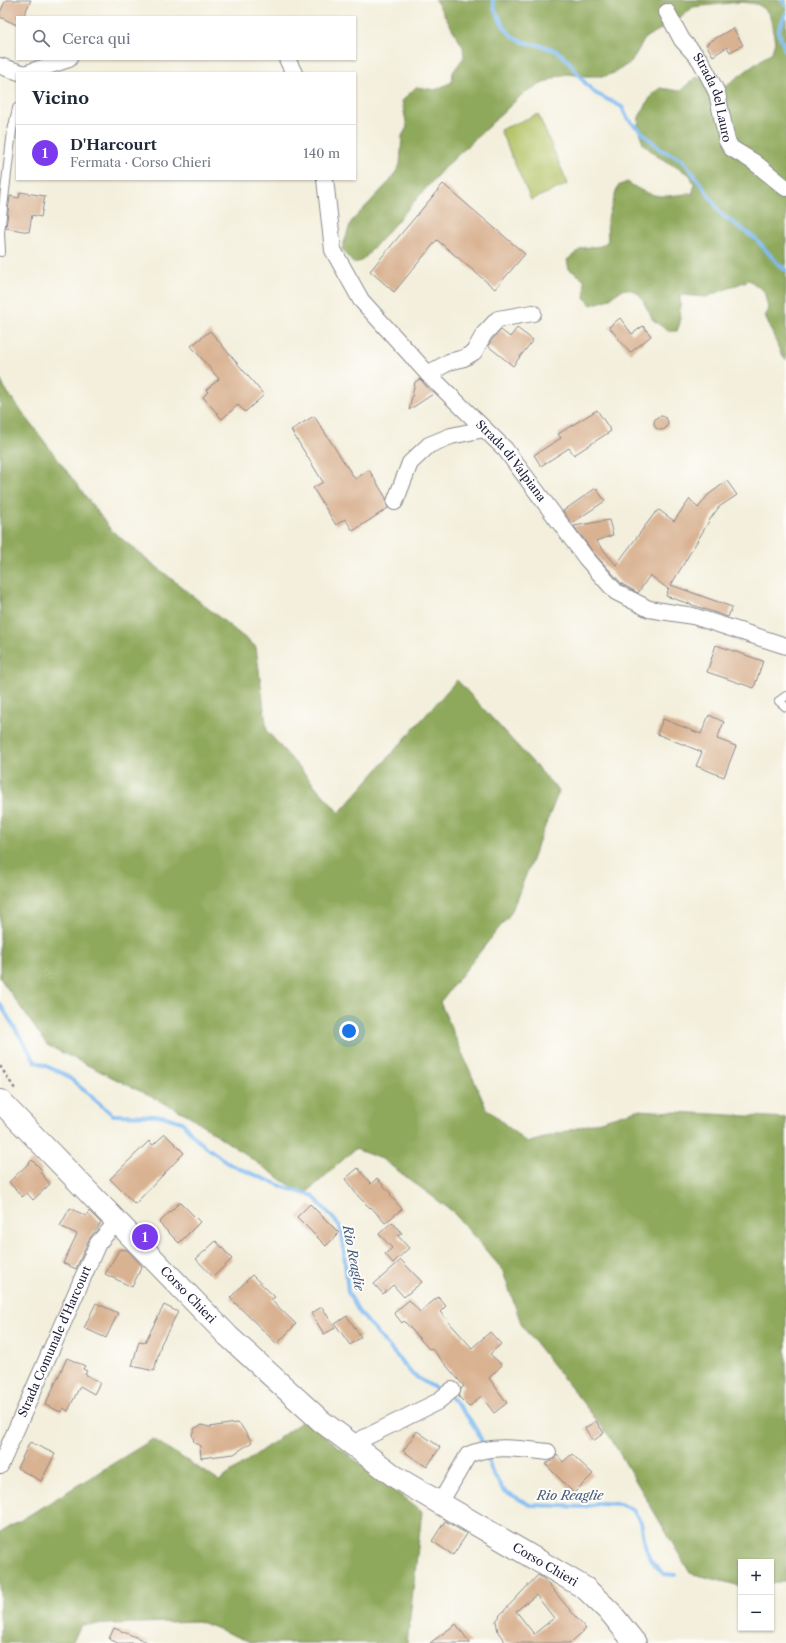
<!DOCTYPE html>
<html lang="it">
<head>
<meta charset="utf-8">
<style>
	:root { --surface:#fff; --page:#f2f2f3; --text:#1f2937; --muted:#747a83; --line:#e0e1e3; --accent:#7c3aed }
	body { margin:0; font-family:"Libre Caslon Text",serif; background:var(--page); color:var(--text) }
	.controls { position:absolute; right:12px; bottom:12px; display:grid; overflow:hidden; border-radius:0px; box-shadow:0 1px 3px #0004 }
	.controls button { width:36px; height:36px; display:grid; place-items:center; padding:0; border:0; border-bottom:1px solid var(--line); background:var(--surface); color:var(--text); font:20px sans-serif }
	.you { position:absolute; left:349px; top:1031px; width:14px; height:14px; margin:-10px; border:3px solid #fff; border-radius:50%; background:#1a73e8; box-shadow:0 0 0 6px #1a73e833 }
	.badge { display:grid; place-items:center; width:26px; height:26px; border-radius:50%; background:var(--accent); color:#fff; font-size:13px; font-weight:700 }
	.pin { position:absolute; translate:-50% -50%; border:2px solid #fff; box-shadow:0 1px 4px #0006 }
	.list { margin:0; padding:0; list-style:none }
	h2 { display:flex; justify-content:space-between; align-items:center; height:52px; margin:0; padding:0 16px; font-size:17px }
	h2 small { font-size:13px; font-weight:400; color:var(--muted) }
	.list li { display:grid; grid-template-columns:26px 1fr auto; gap:12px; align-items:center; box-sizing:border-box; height:56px; padding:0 16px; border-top:1px solid var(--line) }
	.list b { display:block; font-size:15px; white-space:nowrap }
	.list p { margin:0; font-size:13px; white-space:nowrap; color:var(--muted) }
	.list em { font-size:13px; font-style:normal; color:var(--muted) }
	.icon { flex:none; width:22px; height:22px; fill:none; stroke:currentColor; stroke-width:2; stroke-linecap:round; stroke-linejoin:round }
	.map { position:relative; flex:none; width:786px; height:1643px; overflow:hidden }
	.search { position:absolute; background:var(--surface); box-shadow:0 1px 3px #0004; left:16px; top:16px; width:340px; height:44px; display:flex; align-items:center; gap:10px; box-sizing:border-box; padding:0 14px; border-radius:0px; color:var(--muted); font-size:15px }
	.panel { position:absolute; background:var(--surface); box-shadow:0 1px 3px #0004; left:16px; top:72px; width:340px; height:108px; border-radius:0px }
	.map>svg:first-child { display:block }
	.green { fill:#b4c366; stroke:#6b7250 }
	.forest { fill:#8fa95b; stroke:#58664b }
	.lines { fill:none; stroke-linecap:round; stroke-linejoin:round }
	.stream { stroke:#80bcf3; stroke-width:4 }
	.building { fill:#d9b292; fill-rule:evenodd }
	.lane-casing { stroke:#8a888c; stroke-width:10 }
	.street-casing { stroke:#8a888c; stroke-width:18 }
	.secondary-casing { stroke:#8a888c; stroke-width:24 }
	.path { stroke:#8a888c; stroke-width:2.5; stroke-dasharray:3 3; stroke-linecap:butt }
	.lane { stroke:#fff; stroke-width:8 }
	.street { stroke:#fff; stroke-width:16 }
	.secondary { stroke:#fff; stroke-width:22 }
	.labels { text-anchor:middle; stroke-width:4; stroke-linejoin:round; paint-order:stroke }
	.street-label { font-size:12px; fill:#22223b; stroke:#fdfcf7 }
	.water-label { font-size:13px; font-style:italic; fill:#43587b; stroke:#fdfcf7 }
</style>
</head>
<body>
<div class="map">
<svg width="786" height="1643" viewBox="0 0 786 1643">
	<rect width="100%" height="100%" fill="#fdfcf7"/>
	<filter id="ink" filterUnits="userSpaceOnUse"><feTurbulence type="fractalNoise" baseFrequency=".025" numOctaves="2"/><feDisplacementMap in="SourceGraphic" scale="8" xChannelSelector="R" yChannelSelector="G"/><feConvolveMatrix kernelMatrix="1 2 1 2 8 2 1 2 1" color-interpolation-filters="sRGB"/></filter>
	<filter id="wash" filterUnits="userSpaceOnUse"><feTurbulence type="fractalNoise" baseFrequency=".012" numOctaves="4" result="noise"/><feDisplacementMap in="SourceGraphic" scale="16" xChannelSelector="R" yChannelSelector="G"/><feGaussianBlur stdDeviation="0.9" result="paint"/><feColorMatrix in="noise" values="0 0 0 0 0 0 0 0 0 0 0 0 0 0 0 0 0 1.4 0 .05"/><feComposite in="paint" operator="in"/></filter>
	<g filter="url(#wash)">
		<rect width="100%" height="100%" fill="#f3efdc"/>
		<polygon class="green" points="538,114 568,184 531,200 500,130"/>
		<g class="forest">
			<path d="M434,0H786V360L782,356L765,316L768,308L764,291L749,280L706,297L680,295V323L677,331H668L653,320L640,295L632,290L623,289L607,300L591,305L585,297L584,279L569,269L567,260L582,248L601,246L608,241L607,221L618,186L627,182C655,200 661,197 693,193L694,184L690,175L657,156L643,144L638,126L639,117L653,93L660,88L680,91L696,77L724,87L772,52L775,42L770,16L765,9L757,4L740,2L693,7L678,20L646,37L631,62L614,73L605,76H586L567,74L558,76L525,92L443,169L362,261L353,263L342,249L351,222L390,181L400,165L402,136L407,127L402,101L416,87L435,90L452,82L453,72L464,57L463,47L436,1Z"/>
			<polygon points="0,379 5,389 111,530 256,647 267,731 339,813 457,680 559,791 511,913 440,1002 486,1108 527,1143 637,1110 786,1118 786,1581 771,1583 771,1562 741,1562 741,1586 690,1573 610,1437 522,1326 502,1269 452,1211 382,1159 355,1149 304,1195 188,1115 47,1045 0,978"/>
			<polygon points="304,1420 422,1512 407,1643 253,1643 198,1621 81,1625 72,1643 0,1643 0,1533 153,1439 219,1481"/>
		</g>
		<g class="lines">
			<g class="stream">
				<polyline points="493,0 494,8 504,27 512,36 523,42 543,46 557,51 569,62 585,83 595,93 622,107 627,118 661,150 682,159 704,188 721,214 756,239 780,266 786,270"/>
				<polyline points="782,0 786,6"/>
				<polyline points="786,13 778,31 786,52"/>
				<polyline points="0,1004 35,1061 66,1075 113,1115 163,1116 182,1122 198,1141 231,1165 284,1187 313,1196 339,1225 342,1233 348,1292 359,1312 413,1375 443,1393"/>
				<path d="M449,1396C465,1412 476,1425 484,1447"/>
				<polyline points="486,1454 492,1471 503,1490 530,1505 583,1507 601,1503 620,1504 634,1511 641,1522 645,1544 650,1560 664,1574 675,1575"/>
			</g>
		</g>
		<g id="blocks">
			<g class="building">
				<polygon points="6,0 31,0 23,17 17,17 17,25 0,17 0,12"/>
				<polygon points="733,28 743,45 730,52 727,47 713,56 706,44"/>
				<polygon points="443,184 525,254 495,289 437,240 394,292 370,271"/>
				<polygon points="20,192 45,196 41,217 32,215 29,232 6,228 10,196 19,198"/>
				<polygon points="620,318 632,334 643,326 651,336 630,353 609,327"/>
				<polygon points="517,328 533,340 513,366 488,346 492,340 501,330 510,337"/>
				<polygon points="210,331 264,395 245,412 238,405 222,419 203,397 208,392 206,390 219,379 191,346"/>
				<polygon points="420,379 433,394 409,410 415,382"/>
				<polygon points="597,410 611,431 574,455 569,448 541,466 534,455 561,438 558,434"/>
				<circle cx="661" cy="423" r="7"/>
				<polygon points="314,416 355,479 369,470 386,498 386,503 388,508 353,531 345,519 336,525 313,488 323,482 291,430"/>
				<polygon points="727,481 737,495 719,507 711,518 671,585 732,607 728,617 666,596 669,588 668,589 650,575 638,593 622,584 593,552 574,526 609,520 613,535 596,541 616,565 654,514 659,510 674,521 690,499 698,508 708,495"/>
				<polygon points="596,488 605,501 572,523 563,511"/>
				<polygon points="716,645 763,661 754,688 707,672"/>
				<polygon points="709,715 724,722 717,739 736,746 724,777 696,766 702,752 657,734 663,719 701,734"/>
				<polygon points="165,1134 184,1153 135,1204 110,1179 149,1141 153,1145"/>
				<polygon points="32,1160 42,1170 40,1172 50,1184 33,1200 27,1193 22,1197 9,1182"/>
				<polygon points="358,1168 371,1184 377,1178 391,1194 390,1195 402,1209 385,1223 371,1207 370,1208 358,1196 345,1179"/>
				<polygon points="180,1202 200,1222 179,1243 159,1223"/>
				<polygon points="310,1204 339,1233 326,1246 297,1217"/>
				<polygon points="70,1208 86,1216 89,1211 101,1223 89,1239 76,1269 63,1263 77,1234 60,1226"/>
				<polygon points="392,1222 402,1233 398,1236 409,1248 393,1263 385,1254 392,1248 379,1234"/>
				<polygon points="216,1241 232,1259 213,1277 196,1259"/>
				<polygon points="123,1249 127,1250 142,1266 132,1287 105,1274 119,1250"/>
				<polygon points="401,1260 422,1282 404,1297 393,1285 383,1294 374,1284"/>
				<polygon points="252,1275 275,1297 271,1300 296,1324 277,1344 230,1298"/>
				<polygon points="438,1297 446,1306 440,1312 472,1348 490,1332 501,1344 490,1354 502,1365 489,1378 507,1403 494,1413 481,1396 469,1407 459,1397 461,1389 464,1386 431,1348 429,1349 404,1321 402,1323 394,1313 409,1300 420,1312"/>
				<polygon points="96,1303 118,1313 106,1338 84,1328"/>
				<polygon points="164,1305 178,1312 161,1344 154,1371 132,1366 139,1341 145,1342"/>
				<polygon points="322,1307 335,1328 324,1334 311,1313"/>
				<polygon points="347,1316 361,1337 350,1345 335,1324"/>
				<polygon points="67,1358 85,1366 83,1369 87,1371 85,1374 100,1383 94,1394 80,1386 68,1411 63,1408 61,1412 45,1405"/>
				<polygon points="596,1421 604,1433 593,1441 585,1428"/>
				<polygon points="236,1423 240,1424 252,1442 234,1454 201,1458 200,1446 194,1442 192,1434 195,1428 202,1425 209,1427"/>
				<polygon points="417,1431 440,1447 427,1467 403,1451"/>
				<polygon points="30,1442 55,1454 41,1481 17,1468"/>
				<polygon points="572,1454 593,1474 574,1493 545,1464 552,1461 557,1455 563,1462"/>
				<polygon points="445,1521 467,1534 453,1555 432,1541"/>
				<path d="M538,1575L543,1578L586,1629L570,1643H506L498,1632L496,1621L500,1616H499ZM536,1595L554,1618L534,1634L516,1611Z"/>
				<polygon points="456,1624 470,1643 430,1643"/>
				<polygon points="114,1628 150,1643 118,1643 109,1639"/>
			</g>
		</g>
	</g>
	<g filter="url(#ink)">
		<use href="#blocks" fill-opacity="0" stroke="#8a888c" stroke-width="1"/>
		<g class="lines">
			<g class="lane-casing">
				<g id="lane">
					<polyline points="1,252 0,233 12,131 17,108"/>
					<polyline points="786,696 779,701 786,707"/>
				</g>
			</g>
			<g class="street-casing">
				<g id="street">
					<path id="s1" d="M667,12L682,40L700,60L708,75L717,93L727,141L731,148L754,162L786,188"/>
					<polyline points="287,59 294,73"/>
					<polyline points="0,66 22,73"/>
					<polyline points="27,73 69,59"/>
					<path id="s2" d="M325,179L333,250L361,300L428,374L505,449L586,558L616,592L649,609L693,616L786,646"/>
					<polyline points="428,374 449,362 464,358 474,352 484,334 498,319 533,313"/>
					<polyline points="395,502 410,463 429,445 451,436 484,429"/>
					<polyline points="352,1444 437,1402 452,1390"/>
					<path id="s3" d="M0,1466L98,1243L117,1222"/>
					<path d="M440,1503L468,1455C493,1444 522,1449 548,1452"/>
				</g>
			</g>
			<g class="secondary-casing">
				<g id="secondary">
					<path id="s4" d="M0,1101L228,1336L321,1421L397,1478L585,1588L611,1613L635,1643"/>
				</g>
			</g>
			<polyline class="path" points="0,1066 15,1089"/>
			<use href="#lane" class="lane"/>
			<use href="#street" class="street"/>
			<use href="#secondary" class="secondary"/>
		</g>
	</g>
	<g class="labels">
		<g class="street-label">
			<text dy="4" stroke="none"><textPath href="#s1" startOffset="99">Strada del Lauro</textPath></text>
			<text dy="4" stroke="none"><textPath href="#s2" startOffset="349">Strada di Valpiana</textPath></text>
			<text dy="4" stroke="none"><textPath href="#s4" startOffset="270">Corso Chieri</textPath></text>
			<text dy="4" stroke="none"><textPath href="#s3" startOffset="136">Strada Comunale d'Harcourt</textPath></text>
			<text dy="4" stroke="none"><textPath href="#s4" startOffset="720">Corso Chieri</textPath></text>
		</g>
		<g class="water-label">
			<text transform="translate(354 1258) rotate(79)" y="5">Rio Reaglie</text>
			<text x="570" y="1500">Rio Reaglie</text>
		</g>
	</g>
</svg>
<div class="controls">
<button>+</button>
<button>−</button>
</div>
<div class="you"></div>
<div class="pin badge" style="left:145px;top:1237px">1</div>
<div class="search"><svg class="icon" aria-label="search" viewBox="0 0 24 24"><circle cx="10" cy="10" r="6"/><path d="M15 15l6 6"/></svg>Cerca qui</div>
<section class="panel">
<h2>Vicino<small></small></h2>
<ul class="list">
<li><span class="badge">1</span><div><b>D'Harcourt</b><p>Fermata · Corso Chieri</p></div><em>140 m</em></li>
</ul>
</section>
</div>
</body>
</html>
